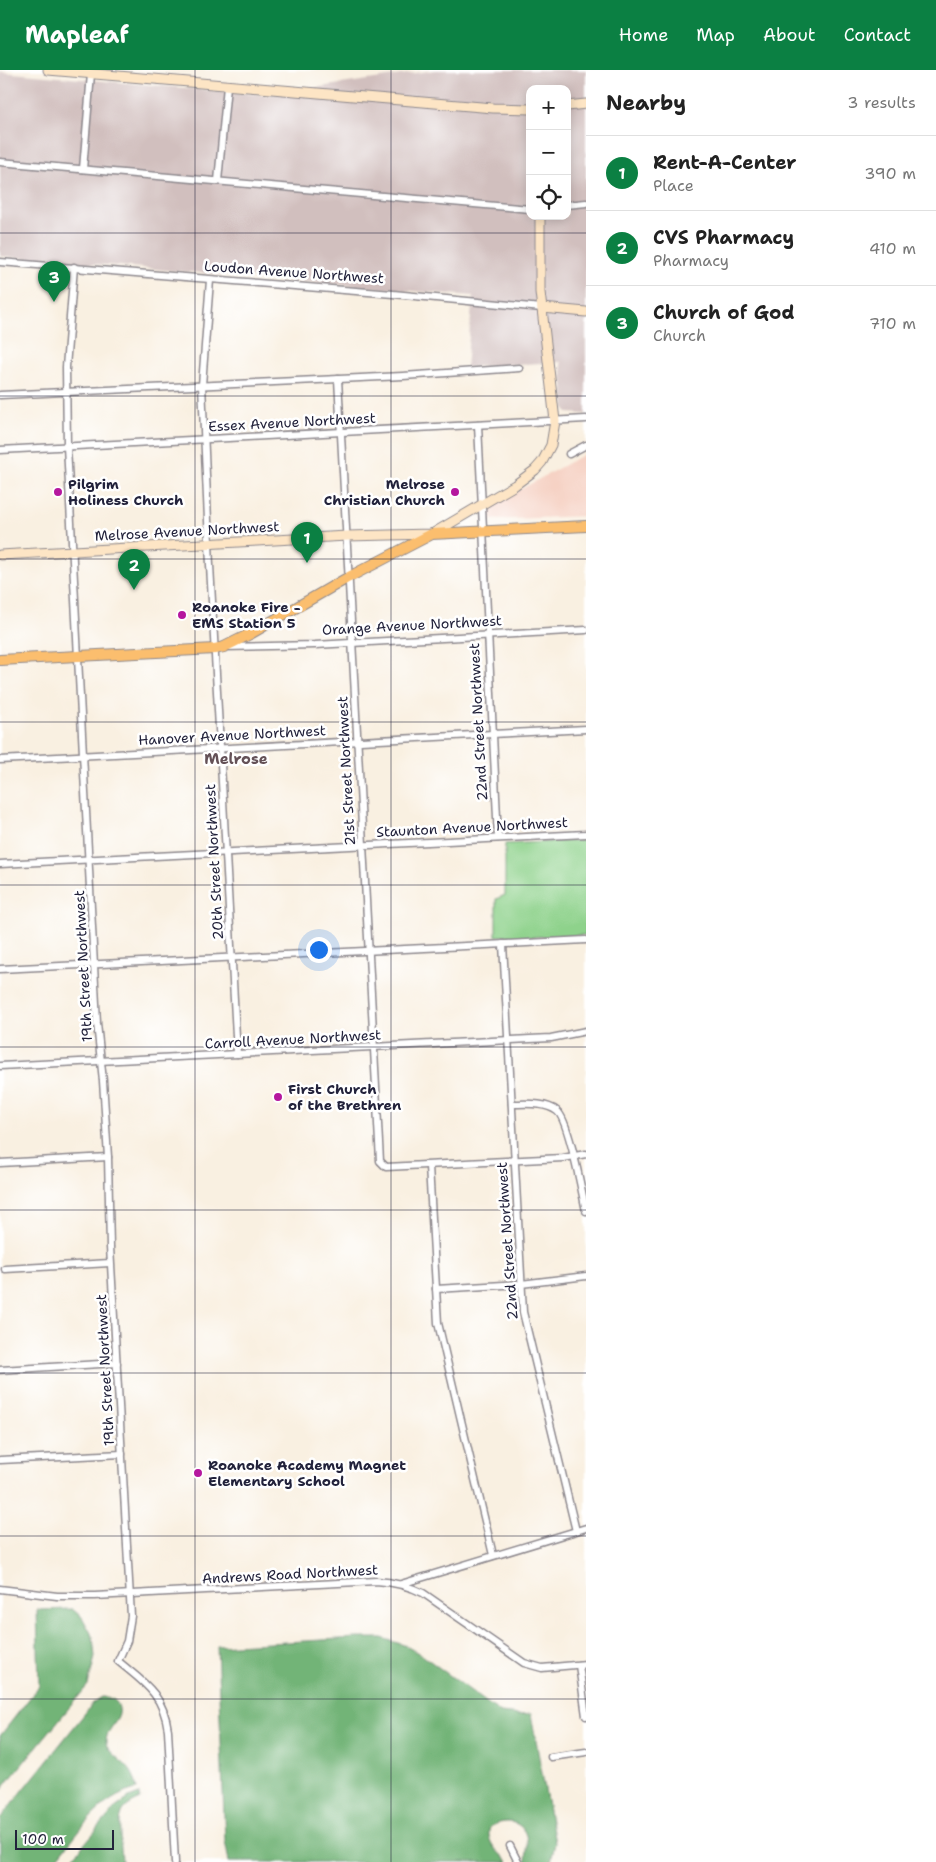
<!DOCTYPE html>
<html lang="en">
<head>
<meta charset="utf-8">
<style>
	:root { --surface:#fff; --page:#f2f2f2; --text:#222; --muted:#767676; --line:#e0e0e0; --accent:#0b8043 }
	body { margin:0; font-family:"Shantell Sans",sans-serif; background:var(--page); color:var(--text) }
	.controls { position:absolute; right:15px; top:15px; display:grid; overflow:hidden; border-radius:10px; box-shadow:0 2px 12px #0003 }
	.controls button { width:45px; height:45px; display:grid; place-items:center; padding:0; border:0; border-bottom:1px solid var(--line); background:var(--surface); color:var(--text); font:25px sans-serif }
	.scale { position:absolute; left:15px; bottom:12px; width:99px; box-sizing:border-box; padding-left:5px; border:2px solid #22223b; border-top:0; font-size:14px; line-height:18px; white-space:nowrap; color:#22223b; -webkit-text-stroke:4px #fff; paint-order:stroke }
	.you { position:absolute; left:318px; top:879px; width:18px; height:18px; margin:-12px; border:4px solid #fff; border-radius:50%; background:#1a73e8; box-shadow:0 0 0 8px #1a73e833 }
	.badge { display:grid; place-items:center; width:32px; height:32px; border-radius:50%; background:var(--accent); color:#fff; font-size:16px; font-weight:700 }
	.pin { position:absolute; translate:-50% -41px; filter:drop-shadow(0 1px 2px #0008) }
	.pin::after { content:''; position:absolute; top:26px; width:18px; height:15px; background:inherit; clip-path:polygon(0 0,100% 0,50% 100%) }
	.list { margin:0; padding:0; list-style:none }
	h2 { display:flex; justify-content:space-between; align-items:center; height:65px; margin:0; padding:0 20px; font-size:21px }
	h2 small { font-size:16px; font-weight:400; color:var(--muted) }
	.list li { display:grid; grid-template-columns:32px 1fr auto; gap:15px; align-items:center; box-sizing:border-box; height:75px; padding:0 20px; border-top:1px solid var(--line) }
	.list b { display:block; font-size:19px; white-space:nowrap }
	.list p { margin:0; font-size:16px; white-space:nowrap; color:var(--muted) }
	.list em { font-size:16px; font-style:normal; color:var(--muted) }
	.icon { flex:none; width:28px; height:28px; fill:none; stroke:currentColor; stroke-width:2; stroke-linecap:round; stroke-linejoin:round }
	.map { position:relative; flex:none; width:586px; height:1792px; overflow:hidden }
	header { display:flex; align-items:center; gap:30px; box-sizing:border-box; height:70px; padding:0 25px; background:var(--accent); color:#fff }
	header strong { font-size:24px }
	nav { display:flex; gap:28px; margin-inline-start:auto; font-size:18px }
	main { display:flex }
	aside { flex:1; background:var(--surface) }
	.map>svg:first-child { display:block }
	.built { fill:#f6d2c4 }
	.industrial { fill:#d1bfbe; fill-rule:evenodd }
	.green { fill:#8ed28b; stroke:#587a63 }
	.forest { fill:#72b477; stroke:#4a6b59 }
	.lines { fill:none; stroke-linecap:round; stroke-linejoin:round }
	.street-casing { stroke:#8e898e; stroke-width:9 }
	.secondary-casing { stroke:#8e898e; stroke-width:11 }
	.primary-casing { stroke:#8e898e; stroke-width:12 }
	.street { stroke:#fff; stroke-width:6 }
	.secondary { stroke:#fde5c5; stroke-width:9 }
	.primary { stroke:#fbbe6e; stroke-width:10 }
	.grid { fill:none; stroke:#22223b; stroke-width:1; stroke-opacity:0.55 }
	.poi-dot { fill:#b5179e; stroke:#fff; stroke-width:2 }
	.labels { text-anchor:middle; stroke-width:5; stroke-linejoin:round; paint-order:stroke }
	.street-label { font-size:14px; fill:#22223b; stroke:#fff }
	.poi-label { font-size:14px; font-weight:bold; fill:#22223b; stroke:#fff; text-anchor:start }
	.neighbourhood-label { font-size:15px; font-weight:bold; fill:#645157; stroke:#fff }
</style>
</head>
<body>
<header>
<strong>Mapleaf</strong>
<nav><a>Home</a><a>Map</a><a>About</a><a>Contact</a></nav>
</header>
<main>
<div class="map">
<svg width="586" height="1792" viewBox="0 0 586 1792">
	<rect width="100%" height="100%" fill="#fff"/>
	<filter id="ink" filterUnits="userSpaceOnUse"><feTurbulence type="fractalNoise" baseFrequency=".02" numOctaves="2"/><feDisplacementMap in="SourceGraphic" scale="10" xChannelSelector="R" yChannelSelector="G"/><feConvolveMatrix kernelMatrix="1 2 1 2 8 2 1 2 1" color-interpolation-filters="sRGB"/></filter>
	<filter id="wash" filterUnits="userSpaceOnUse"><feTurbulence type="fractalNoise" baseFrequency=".0096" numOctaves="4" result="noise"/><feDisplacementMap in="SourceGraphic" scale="20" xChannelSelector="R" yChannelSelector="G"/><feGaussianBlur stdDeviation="1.12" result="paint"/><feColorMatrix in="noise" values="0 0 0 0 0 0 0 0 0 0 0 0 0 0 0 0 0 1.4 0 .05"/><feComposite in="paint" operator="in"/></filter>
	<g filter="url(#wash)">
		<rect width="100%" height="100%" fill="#f9f0e1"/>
		<polygon class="built" points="586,383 586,446 490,450 489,437"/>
		<path class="industrial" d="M435,0H586V344L568,343L565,338L561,292L466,297L473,226L0,186V2L267,25ZM530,19H567V146H530Z"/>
		<polygon class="green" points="586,770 586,865 534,867 496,866 496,829 505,825 505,774"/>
		<g class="forest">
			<polygon points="72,1539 82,1547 93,1567 95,1587 88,1615 0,1721 0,1666 39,1616 37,1540"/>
			<path d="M357,1568H382L404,1575L422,1585L501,1643L519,1645L531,1644L555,1773L551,1792H526C526,1785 528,1778 527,1772C526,1750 505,1748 490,1757C485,1772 498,1782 509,1792H229L225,1771L217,1576Z"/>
			<path d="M102,1627C109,1628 115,1628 118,1635C124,1650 107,1656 106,1671C105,1682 126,1692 132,1703C135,1708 136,1714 137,1719C99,1727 78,1764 54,1792H0V1749L94,1632Z"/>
			<path d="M139,1724L141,1729C134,1732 125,1736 122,1743C117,1754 122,1780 122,1792H69L115,1738L129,1728Z"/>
		</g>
	</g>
	<g filter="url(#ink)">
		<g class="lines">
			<g class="street-casing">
				<g id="street">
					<polyline points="0,92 530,139"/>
					<polyline points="83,99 91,4"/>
					<polyline points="218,111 227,16"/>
					<polyline points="567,135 586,133"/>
					<polyline points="0,192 393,224 542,238"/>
					<path d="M74,197L66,297L67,376L97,953L103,1011L108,1087L110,1177L131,1546L127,1571L118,1591C144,1613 163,1623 168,1660L175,1792"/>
					<polyline points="210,210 202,315 210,495 237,984"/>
					<polyline points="338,309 380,1091 386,1097 563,1088 586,1084"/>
					<polyline points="0,325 403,306 519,298"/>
					<polyline points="478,355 498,768"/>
					<polyline points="0,380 586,349"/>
					<polyline points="569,384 586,375"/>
					<polyline points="225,577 315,575 586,560"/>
					<polyline points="0,690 586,659"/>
					<polyline points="0,794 586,764"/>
					<polyline points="503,874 523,1242 576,1461"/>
					<polyline points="0,899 586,870"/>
					<polyline points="0,996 530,969 551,968 586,961"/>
					<path d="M512,1034C526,1034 545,1032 557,1041C569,1050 582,1123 586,1141"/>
					<polyline points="0,1093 108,1087"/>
					<polyline points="429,1096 438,1253 493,1485"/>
					<polyline points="5,1199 110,1193"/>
					<polyline points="436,1219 521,1214 586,1206"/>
					<polyline points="0,1300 117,1293"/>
					<polyline points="0,1390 122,1384"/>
					<polyline points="401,1514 586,1458"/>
					<path d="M0,1519L57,1526H95L376,1511C393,1512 407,1515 423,1523L524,1593L542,1598L586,1594"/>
					<polyline points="579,1595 586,1646"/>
					<polyline points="551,1687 586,1682"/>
					<polyline points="510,1776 518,1792"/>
				</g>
			</g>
			<g class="secondary-casing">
				<g id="secondary">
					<polyline points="48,0 493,38 530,39"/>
					<polyline points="567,36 586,34"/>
					<polyline points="542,238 586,242"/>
					<polyline points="0,485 347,466 432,464 515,415 535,400 542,392 551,375 555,351 540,222 540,146"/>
				</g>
			</g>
			<g class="primary-casing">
				<polyline id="primary" points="0,590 215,579 224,577 250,564 349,507 432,464 586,456"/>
			</g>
			<use href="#street" class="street"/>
			<use href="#secondary" class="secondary"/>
			<use href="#primary" class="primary"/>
		</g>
	</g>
	<path class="grid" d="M195,0V1792M391,0V1792M0,163H586M0,326H586M0,489H586M0,652H586M0,815H586M0,977H586M0,1140H586M0,1303H586M0,1466H586M0,1629H586"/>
	<g class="poi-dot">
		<circle cx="58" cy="422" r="5"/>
		<circle cx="455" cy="422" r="5"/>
		<circle cx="182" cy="545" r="5"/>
		<circle cx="278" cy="1027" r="5"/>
		<circle cx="198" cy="1403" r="5"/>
	</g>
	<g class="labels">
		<g class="street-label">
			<text transform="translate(294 202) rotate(4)" y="5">Loudon Avenue Northwest</text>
			<text transform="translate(292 352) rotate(-3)" y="5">Essex Avenue Northwest</text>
			<text transform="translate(187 461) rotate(-3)" y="5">Melrose Avenue Northwest</text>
			<text transform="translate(412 555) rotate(-3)" y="5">Orange Avenue Northwest</text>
			<text transform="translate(478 652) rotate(-93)" y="5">22nd Street Northwest</text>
			<text transform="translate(232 665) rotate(-3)" y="5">Hanover Avenue Northwest</text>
			<text transform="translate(346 701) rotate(-93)" y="5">21st Street Northwest</text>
			<text transform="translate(472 757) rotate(-3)" y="5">Staunton Avenue Northwest</text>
			<text transform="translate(214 792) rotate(-93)" y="5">20th Street Northwest</text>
			<text transform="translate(83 896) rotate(-93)" y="5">19th Street Northwest</text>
			<text transform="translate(293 969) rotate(-3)" y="5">Carroll Avenue Northwest</text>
			<text transform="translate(507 1171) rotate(-94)" y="5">22nd Street Northwest</text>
			<text transform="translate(105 1300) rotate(-93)" y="5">19th Street Northwest</text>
			<text transform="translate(290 1504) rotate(-3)" y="5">Andrews Road Northwest</text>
		</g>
		<g class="poi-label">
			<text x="68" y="419">Pilgrim<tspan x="68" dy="16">Holiness Church</tspan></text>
			<text x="445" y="419" text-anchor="end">Melrose<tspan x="445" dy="16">Christian Church</tspan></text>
			<text x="192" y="542">Roanoke Fire -<tspan x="192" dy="16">EMS Station 5</tspan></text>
			<text x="288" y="1024">First Church<tspan x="288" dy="16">of the Brethren</tspan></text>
			<text x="208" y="1400">Roanoke Academy Magnet<tspan x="208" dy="16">Elementary School</tspan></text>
		</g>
		<g class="neighbourhood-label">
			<text x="236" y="694">Melrose</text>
		</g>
	</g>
</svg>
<div class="controls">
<button>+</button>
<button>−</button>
<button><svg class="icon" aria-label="locate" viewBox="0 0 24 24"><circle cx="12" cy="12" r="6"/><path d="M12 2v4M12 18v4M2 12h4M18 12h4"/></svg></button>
</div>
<div class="scale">100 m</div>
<div class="you"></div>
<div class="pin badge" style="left:307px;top:493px">1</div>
<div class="pin badge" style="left:134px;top:520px">2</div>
<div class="pin badge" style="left:54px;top:232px">3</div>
</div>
<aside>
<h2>Nearby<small>3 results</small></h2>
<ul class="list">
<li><span class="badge">1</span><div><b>Rent-A-Center</b><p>Place</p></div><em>390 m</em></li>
<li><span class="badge">2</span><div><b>CVS Pharmacy</b><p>Pharmacy</p></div><em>410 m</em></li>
<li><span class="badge">3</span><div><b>Church of God</b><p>Church</p></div><em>710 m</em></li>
</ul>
</aside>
</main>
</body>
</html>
